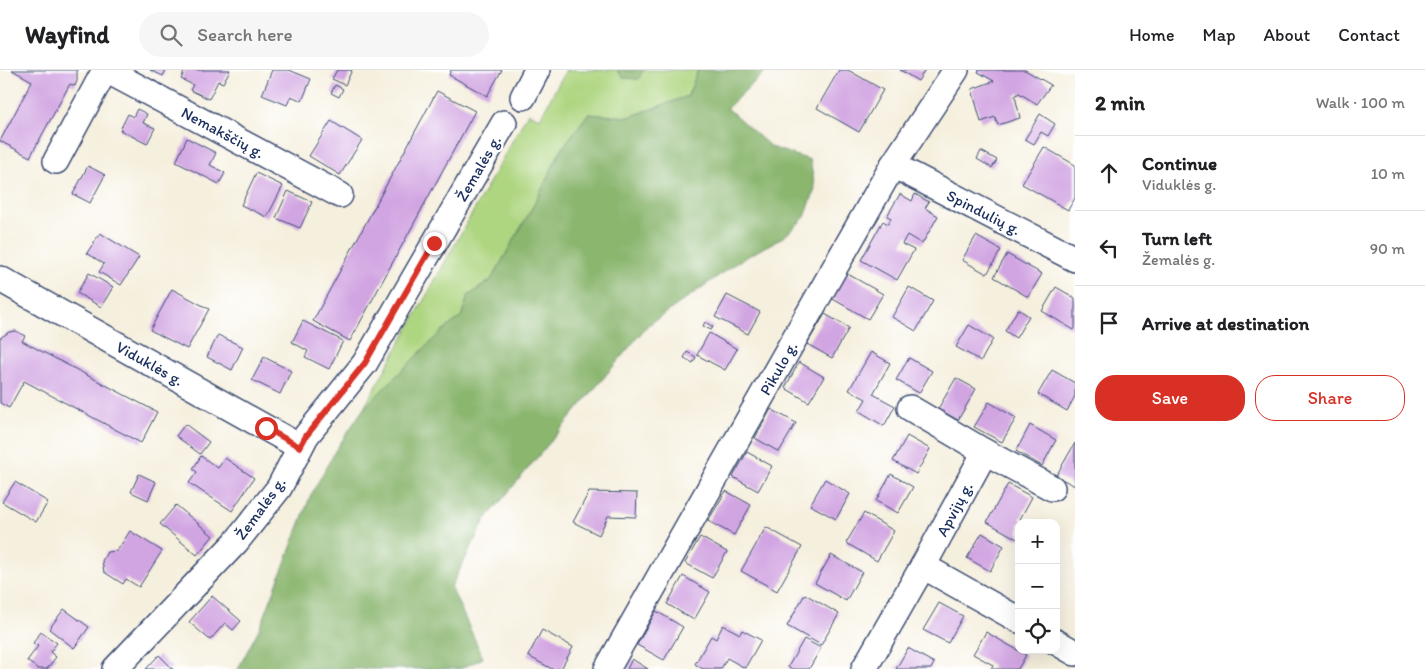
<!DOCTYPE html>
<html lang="en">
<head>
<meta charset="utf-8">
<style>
	:root { --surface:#fff; --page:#f6f6f6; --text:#202124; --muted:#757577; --line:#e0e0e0; --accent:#d93025 }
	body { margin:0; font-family:Itim,sans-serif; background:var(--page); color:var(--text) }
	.controls { position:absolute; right:15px; bottom:15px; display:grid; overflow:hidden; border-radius:10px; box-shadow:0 5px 20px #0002 }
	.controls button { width:45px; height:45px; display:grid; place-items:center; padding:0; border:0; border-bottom:1px solid var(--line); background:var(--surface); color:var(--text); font:25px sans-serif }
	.stop { position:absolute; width:15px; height:15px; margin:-11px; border:4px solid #d93025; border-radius:50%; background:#fff }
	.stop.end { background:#d93025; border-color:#fff; box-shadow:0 1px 5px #0008 }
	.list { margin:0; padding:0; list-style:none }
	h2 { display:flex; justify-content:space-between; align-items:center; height:65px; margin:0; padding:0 20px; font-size:21px }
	h2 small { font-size:16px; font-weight:400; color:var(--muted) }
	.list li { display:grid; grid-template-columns:32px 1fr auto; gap:15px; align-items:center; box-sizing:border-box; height:75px; padding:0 20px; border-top:1px solid var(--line) }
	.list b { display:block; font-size:19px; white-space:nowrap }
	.list p { margin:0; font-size:16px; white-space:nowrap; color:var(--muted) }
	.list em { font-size:16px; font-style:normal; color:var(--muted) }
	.actions { display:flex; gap:10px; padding:15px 20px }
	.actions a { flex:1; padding:11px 0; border:1px solid var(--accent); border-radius:20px; text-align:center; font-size:18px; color:var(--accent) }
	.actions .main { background:var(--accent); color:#fff }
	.icon { flex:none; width:28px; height:28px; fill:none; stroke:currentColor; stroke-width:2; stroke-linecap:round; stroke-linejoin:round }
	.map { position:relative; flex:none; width:1075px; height:599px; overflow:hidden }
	header { display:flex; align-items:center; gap:30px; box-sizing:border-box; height:70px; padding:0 25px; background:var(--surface); border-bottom:1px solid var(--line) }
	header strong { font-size:24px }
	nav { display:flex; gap:28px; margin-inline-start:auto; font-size:18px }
	.search { width:350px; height:45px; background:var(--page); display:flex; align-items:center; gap:12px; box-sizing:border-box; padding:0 18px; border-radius:28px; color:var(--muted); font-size:19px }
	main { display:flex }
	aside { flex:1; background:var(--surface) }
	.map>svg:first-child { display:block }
	.green { fill:#aed580; stroke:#64826f }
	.forest { fill:#8ab66e; stroke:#527266 }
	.building { fill:#d1a5e2 }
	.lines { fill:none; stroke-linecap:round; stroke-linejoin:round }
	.minor-casing { stroke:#3c4c71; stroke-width:28 }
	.minor { stroke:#fff; stroke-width:25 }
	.route { stroke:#d93025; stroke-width:6 }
	.labels { text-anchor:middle; stroke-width:4.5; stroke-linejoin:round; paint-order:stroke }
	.street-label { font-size:16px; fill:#1b2f5e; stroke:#fff }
</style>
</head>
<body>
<header>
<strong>Wayfind</strong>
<div class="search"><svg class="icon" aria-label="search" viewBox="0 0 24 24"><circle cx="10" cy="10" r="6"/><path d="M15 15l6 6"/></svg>Search here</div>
<nav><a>Home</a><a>Map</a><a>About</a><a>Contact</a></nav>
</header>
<main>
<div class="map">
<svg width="1075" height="599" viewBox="0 0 1075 599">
	<rect width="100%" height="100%" fill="#fff"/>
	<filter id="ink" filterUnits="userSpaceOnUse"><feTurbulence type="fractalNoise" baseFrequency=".02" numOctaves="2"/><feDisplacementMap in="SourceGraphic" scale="10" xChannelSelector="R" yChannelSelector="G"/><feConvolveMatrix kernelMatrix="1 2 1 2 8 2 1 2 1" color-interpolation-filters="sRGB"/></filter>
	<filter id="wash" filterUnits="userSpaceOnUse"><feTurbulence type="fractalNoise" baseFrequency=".0096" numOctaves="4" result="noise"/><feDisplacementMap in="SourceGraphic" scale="20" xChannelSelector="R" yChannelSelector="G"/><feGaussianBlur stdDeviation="1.12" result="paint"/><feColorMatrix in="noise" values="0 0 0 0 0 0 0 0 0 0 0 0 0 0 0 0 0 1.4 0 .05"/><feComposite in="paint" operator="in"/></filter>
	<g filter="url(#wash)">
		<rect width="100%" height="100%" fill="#f5efdd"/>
		<polygon class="green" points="566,0 617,0 623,8 638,9 643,0 698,0 688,26 629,47 588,44 561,80 536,131 491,210 468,226 461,247 441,262 364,338 528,43 540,48"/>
		<g class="forest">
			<polygon points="617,0 643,0 639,9 623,8"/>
			<polygon points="698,0 767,0 727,38 771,77 810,90 815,119 805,147 785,166 741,190 647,256 485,450 451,517 483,588 460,599 238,599 262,553 310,427 335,381 364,338 441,262 461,247 468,226 491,210 536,131 561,80 588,44 629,47 688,26"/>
		</g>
		<g id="blocks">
			<g class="building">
				<polygon points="12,0 77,0 77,11 75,16 70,14 30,87 0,71 32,11"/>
				<polygon points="150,0 166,0 163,6"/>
				<polygon points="185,0 230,0 223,13 218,11 209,29 190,20 193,15 181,9"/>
				<polygon points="272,0 289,0 311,9 302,31 291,26 287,35 262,25"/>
				<polygon points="337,0 352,0 345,15 332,9"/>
				<polygon points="451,0 502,0 487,26 449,5"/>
				<polygon points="839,0 848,0 883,20 859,62 817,38"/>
				<polygon points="900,0 925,0 918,11"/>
				<polygon points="979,0 1025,0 1051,15 1037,34 1019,23 1015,26 1020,48 998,55 995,47 981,52 972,19 994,11 978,2"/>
				<polygon points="335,15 343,19 339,27 331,23"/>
				<polygon points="437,21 475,41 350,271 313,251"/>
				<polygon points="137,39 147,44 143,53 155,58 147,74 120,60 128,44 133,47"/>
				<polygon points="1040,44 1055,54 1048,66 1041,62 1034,74 1025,69"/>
				<polygon points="331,51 362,70 340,105 309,86"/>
				<polygon points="187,68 216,83 210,95 225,103 219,114 176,92"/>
				<polygon points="1044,77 1075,95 1075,128 1068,140 1022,114"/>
				<polygon points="981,81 997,90 992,98 977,89"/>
				<polygon points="88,96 105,105 90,133 73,124"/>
				<polygon points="256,103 283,116 267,147 241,135"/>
				<polygon points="288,121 312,132 300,158 276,148"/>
				<polygon points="900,124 912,131 915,124 929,132 925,138 938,146 922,174 907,165 902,174 914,180 897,210 861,190 883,151 888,154 891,148 887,146"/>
				<polygon points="100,163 139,187 121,215 99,202 104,194 87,183"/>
				<polygon points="976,166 1001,180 987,204 962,190"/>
				<polygon points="1007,184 1042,204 1028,227 994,207"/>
				<polygon points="89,203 113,217 101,237 77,223"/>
				<polygon points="846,203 883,224 868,249 831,228"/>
				<polygon points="909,217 933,231 916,261 892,247"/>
				<polygon points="1056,217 1075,228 1075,258 1074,260 1042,241"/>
				<polygon points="172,219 209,239 187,279 150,260"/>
				<polygon points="727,225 760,242 748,264 715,247"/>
				<polygon points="1018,239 1029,246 1016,268 1005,261"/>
				<polygon points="825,244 849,258 832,288 807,274"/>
				<polygon points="303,251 343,271 329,299 305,287 308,281 292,272"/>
				<polygon points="705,252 713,257 711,260 703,256"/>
				<polygon points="969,255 993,269 981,291 956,277"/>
				<polygon points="16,261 25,266 22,271 157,342 141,373 24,311 9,338 0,333 0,268 9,262"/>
				<polygon points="709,263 737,279 725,300 697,285"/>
				<polygon points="218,265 243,277 232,300 207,287"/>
				<polygon points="687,282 696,287 693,293 684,288"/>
				<polygon points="871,282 890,293 873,324 895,336 884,356 859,341 866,329 849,320"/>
				<polygon points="264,287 291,301 280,324 252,310"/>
				<polygon points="909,288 932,301 919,323 896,310"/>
				<polygon points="799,292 824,307 809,332 785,318"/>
				<polygon points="1052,300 1075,313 1075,326 1067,341 1038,324"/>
				<polygon points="956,308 976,319 958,350 938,339"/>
				<polygon points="989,332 1016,348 1002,372 974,357"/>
				<polygon points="771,339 796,353 779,382 755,368"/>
				<polygon points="185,354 209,372 200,384 176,366"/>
				<polygon points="1030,355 1056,370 1042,396 1016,381"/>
				<polygon points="907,366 930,379 916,404 893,391"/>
				<polygon points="1075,373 1075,416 1056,406"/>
				<polygon points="747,382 772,396 758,421 733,407"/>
				<polygon points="201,386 218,398 225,388 254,408 232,441 189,413 197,402 193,399"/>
				<polygon points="139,404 156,412 148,430 131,422"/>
				<polygon points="891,404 913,417 898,443 876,431"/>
				<polygon points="825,409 850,424 836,449 810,435"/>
				<polygon points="15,412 48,432 36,452 2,432"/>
				<polygon points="1008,414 1032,427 1020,449 1027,453 1019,453 1019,470 987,452"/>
				<polygon points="726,421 751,435 734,465 708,451"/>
				<polygon points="589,422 637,423 636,447 608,446 599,465 573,452"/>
				<polygon points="176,435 213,466 197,485 160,454"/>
				<polygon points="864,443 894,461 877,491 846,473"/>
				<polygon points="766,457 802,477 777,521 741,501"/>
				<polygon points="130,461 162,481 139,517 126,509 123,514 104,502 102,491 107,482 117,481"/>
				<polygon points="982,463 1004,476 990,501 967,488"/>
				<polygon points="700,467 727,482 712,508 685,493"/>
				<polygon points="831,485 862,502 846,531 815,513"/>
				<polygon points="683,506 710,522 694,550 667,534"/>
				<polygon points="805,524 839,544 821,575 787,556"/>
				<polygon points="212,526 241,551 233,560 225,553 210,570 189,552"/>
				<polygon points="939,533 963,546 948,573 923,560"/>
				<polygon points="64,539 89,557 74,578 49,559"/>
				<polygon points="656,541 683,557 664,590 637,575"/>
				<polygon points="723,555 740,564 742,560 761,570 745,598 727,588 721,599 703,599 695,594 711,566 716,569"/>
				<polygon points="542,560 573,577 561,599 552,599 528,586"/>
				<polygon points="41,562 57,573 50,582 56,587 47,599 38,599 27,591 38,576 33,573"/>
				<polygon points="986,562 1026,585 1018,599 991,599 993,595 973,584"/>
				<polygon points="804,569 821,578 809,599 791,599 788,597"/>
				<polygon points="908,578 934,593 931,599 896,599"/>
				<polygon points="159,585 173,599 146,599"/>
				<polygon points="632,589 648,599 627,599"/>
			</g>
		</g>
	</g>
	<g filter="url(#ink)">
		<use href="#blocks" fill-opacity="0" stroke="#3c4c71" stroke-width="1"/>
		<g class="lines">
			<g class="minor-casing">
				<g id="minor">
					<polyline points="106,0 340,125"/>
					<polyline points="523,27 537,0"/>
					<polyline points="56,91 105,0"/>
					<polyline points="893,95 1075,189"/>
					<polyline points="0,209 300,377"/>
					<polyline points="910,338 985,382 1052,418"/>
					<polyline points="923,496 1019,550"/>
					<polyline points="1056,572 1075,583"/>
					<polyline points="115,599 236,472 279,418 306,366 365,293 504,53"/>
					<polyline points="607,599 893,95 956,0"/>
					<polyline points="864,599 923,496 985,382"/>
				</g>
			</g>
			<use href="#minor" class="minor"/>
		</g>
	</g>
	<g class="lines" filter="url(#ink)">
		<polyline class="route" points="266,358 300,377 306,366 365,293 434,173"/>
	</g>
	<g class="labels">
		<g class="street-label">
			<text transform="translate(223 62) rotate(28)" y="6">Nemakščių g.</text>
			<text transform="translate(478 98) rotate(-60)" y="6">Žemalės g.</text>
			<text transform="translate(984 142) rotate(27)" y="6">Spindulių g.</text>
			<text transform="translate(150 293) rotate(29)" y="6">Viduklės g.</text>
			<text transform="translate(778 298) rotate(-60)" y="6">Pikulo g.</text>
			<text transform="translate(260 438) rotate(-54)" y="6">Žemalės g.</text>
			<text transform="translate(954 439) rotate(-62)" y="6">Apvijų g.</text>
		</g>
	</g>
</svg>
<div class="controls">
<button>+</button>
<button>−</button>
<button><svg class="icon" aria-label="locate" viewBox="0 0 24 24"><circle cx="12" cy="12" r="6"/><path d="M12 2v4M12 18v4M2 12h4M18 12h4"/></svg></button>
</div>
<div class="stop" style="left:266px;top:358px"></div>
<div class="stop end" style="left:434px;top:173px"></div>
</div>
<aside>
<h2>2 min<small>Walk · 100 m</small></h2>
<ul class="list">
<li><svg class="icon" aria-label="ahead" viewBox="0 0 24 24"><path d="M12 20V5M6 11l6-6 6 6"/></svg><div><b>Continue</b><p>Viduklės g.</p></div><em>10 m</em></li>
<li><svg class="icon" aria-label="left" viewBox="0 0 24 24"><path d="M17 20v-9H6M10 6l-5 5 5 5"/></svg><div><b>Turn left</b><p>Žemalės g.</p></div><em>90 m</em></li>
<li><svg class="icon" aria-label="arrive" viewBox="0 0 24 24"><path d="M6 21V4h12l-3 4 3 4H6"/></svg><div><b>Arrive at destination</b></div></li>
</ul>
<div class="actions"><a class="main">Save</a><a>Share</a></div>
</aside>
</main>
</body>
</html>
